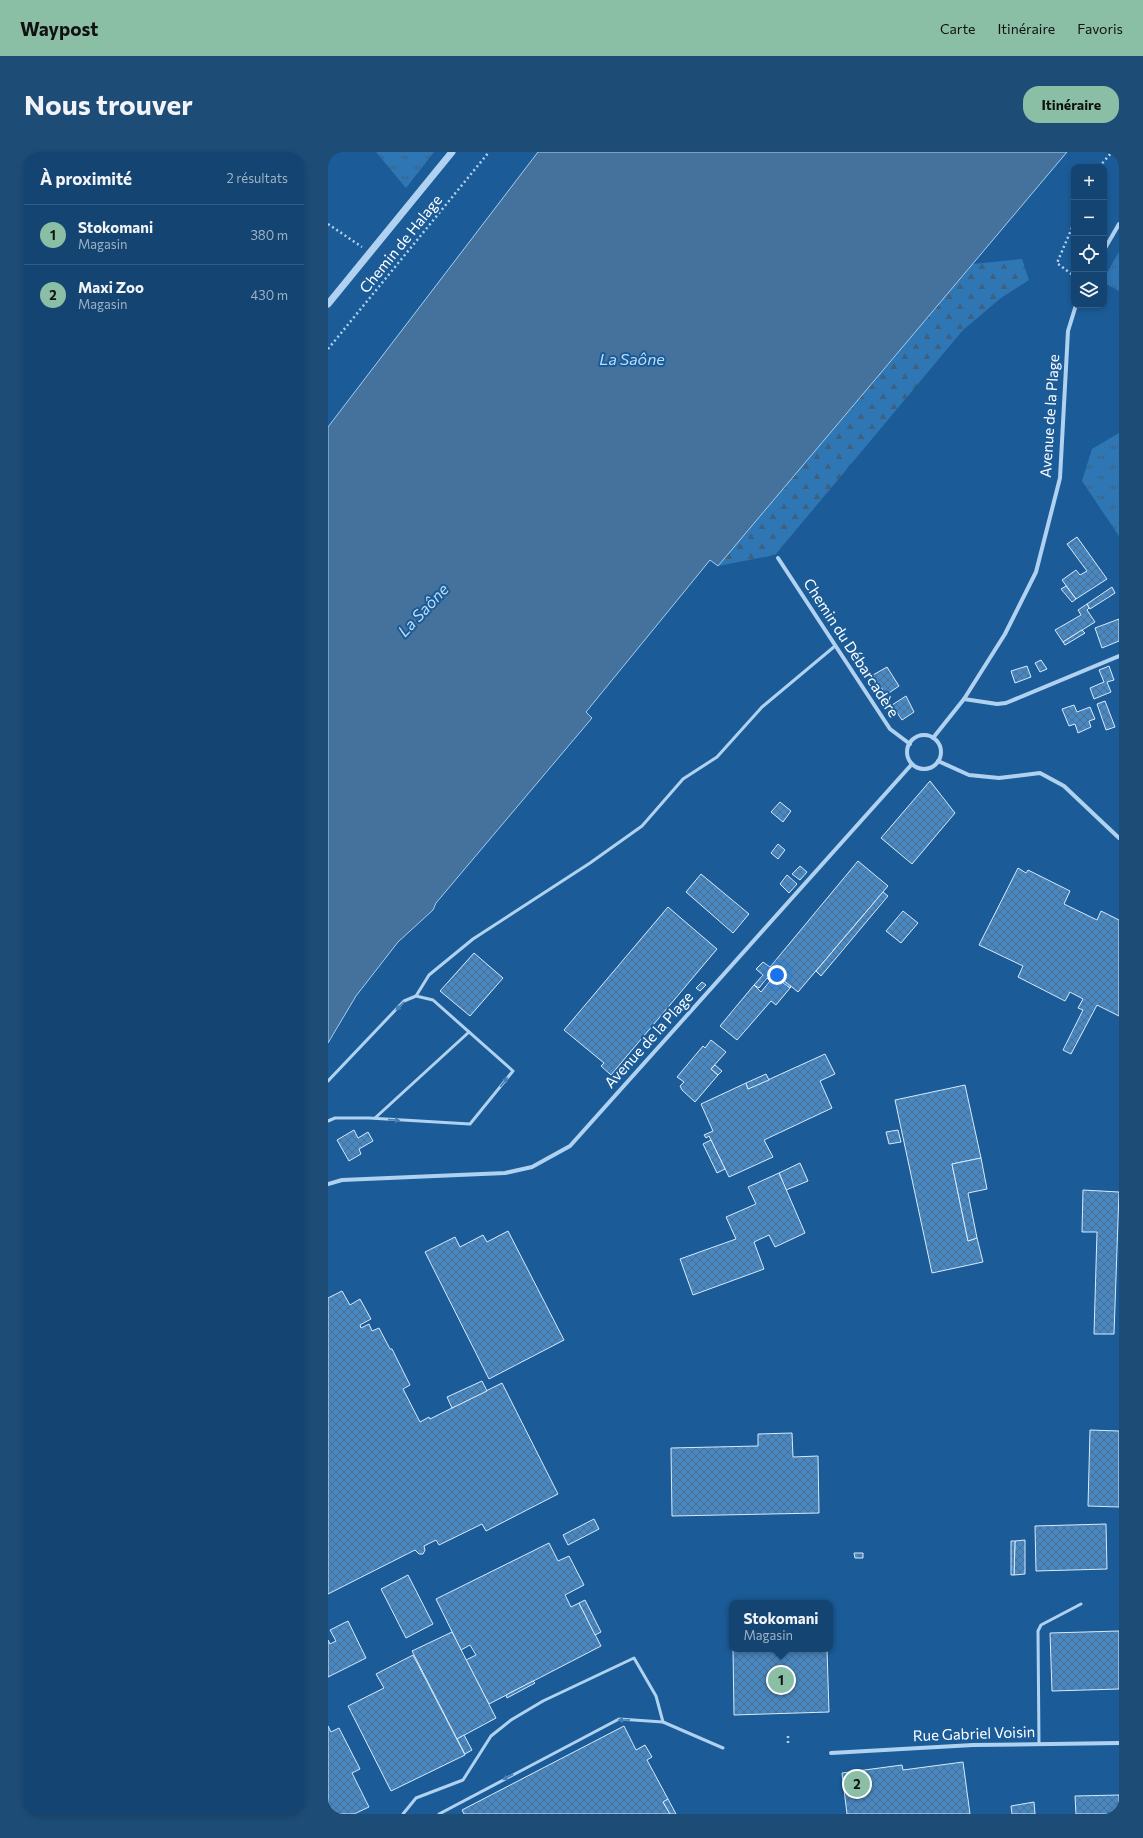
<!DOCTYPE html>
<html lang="fr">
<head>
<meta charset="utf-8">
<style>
	:root { --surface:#144572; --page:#1d4c77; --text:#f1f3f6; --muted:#9db1c4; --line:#335d84; --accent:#8abfa5 }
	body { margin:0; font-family:Commissioner,sans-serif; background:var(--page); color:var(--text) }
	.controls { position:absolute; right:12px; top:12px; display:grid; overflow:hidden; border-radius:8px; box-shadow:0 2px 6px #0003 }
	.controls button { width:36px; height:36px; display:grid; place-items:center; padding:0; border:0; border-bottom:1px solid var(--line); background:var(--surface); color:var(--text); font:20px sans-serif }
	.you { position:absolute; left:449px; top:823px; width:14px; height:14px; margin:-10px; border:3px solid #fff; border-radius:50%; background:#1a73e8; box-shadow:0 0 0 6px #1a73e833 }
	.badge { display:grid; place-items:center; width:26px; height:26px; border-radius:50%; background:var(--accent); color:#111; font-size:13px; font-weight:700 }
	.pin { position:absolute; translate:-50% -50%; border:2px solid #fff; box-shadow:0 1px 4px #0006 }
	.popup { position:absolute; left:401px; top:1448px; width:104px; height:52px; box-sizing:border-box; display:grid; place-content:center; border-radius:8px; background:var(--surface); filter:drop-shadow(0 1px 3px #0005); font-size:13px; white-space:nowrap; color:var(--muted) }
	.popup b { font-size:15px; color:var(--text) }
	.popup::after { content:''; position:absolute; left:50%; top:100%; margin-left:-8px; border:8px solid transparent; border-top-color:var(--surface) }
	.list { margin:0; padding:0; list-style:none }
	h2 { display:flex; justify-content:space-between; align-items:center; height:52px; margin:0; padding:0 16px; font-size:17px }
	h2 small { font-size:13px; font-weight:400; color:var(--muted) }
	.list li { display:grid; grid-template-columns:26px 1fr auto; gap:12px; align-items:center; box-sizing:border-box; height:60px; padding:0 16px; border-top:1px solid var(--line) }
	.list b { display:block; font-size:15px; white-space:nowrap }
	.list p { margin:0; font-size:13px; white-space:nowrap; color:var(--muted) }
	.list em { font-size:13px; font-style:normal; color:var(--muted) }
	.icon { flex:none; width:22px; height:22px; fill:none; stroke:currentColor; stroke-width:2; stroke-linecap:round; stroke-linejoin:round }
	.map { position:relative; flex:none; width:791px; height:1662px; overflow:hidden; border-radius:16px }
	header { display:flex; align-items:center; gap:24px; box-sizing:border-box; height:56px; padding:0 20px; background:var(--accent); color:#111 }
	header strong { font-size:19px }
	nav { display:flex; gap:22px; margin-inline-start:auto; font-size:14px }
	.intro { display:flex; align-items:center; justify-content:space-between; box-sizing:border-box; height:96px; padding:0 24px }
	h1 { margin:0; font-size:28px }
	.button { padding:10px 18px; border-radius:16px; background:var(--accent); color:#111; font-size:14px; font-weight:700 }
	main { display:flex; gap:24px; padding:0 24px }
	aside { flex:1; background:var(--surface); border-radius:16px; box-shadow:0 2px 6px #0003 }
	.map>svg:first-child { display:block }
	.grass { fill:url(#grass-tufts) }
	.forest { fill:url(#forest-firs) }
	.water { fill:#45729d; stroke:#a3cef2 }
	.building { fill:url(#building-cross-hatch); stroke:#d7eafb }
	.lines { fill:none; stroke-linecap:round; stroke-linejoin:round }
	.path { stroke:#b0d2f0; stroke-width:2.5; stroke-dasharray:2 3; stroke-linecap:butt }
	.service { stroke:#b0d2f0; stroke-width:3 }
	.minor { stroke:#b0d2f0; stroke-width:4 }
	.tertiary { stroke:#b0d2f0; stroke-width:7 }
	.oneway { fill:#487fb2 }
	.labels { text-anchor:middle; stroke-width:4; stroke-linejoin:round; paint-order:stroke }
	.street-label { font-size:15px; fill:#fff; stroke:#1b5c98 }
	.water-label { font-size:16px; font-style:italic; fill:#bcdcf7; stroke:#1b5c98 }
</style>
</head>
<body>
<header>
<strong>Waypost</strong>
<nav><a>Carte</a><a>Itinéraire</a><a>Favoris</a></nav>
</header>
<div class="intro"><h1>Nous trouver</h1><a class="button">Itinéraire</a></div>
<main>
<aside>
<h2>À proximité<small>2 résultats</small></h2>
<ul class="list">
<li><span class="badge">1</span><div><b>Stokomani</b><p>Magasin</p></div><em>380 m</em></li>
<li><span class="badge">2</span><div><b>Maxi Zoo</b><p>Magasin</p></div><em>430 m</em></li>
</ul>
</aside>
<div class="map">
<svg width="791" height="1662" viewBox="0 0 791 1662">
	<defs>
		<pattern id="grass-tufts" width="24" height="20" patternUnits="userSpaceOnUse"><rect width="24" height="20" fill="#2f76b5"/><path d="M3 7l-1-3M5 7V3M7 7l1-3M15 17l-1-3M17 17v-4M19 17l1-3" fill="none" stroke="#3e6180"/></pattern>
		<pattern id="forest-firs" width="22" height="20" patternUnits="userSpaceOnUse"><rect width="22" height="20" fill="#2f76b5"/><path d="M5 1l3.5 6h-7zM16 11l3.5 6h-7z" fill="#3e6180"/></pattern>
		<pattern id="building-cross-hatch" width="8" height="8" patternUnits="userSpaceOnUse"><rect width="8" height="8" fill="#4887c0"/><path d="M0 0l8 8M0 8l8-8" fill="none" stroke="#4a6f92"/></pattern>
	</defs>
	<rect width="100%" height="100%" fill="#1b5c98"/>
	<g class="grass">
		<polygon points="48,0 106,0 78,36"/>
		<polygon points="791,100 791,139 776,131 776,126"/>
		<polygon points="791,281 791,384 754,329 764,297"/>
	</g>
	<polygon class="forest" points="694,107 701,128 673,146 635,178 447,403 390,414 645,112"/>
	<polygon class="water" points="210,0 739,0 390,414 382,408 258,560 264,566 108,751 105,758 70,790 28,844 0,891 0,275"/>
	<g class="building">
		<polygon points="749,385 779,427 748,447 734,428 748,418 752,423 759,419 739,392"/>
		<polygon points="738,434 748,447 744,450 733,437"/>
		<polygon points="784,435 787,441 762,457 759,452"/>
		<polygon points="759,452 761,456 759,458 767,470 735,490 727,478 753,463 750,458"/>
		<polygon points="791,467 791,489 774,496 767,476"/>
		<polygon points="754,478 757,481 737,493 735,490"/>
		<polygon points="713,508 719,517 712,520 707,511"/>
		<polygon points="699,514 703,525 687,531 683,519"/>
		<polygon points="781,514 786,528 779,530 783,540 766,547 762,536 776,530 771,518"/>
		<polygon points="559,515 571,534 558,543 545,523"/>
		<polygon points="578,544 586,560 574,568 564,553"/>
		<polygon points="777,549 787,575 778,578 769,552"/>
		<polygon points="746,553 749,560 762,555 767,567 761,569 763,575 750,581 747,572 741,574 734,557"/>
		<polygon points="602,629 627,661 584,712 553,686"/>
		<polygon points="452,650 463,659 455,670 443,660"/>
		<polygon points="450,692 457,698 450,707 443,701"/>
		<polygon points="530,709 560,734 470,840 448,822 446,824 462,836 448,853 443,849 409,888 392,874 426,833 433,840 442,829 439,826 431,836 426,833 435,823 428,817 435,810 442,815"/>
		<polygon points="472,714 479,720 472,728 464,722"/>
		<polygon points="690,716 698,721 700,718 742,739 736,752 769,768 773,759 791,768 791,864 769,853 743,902 735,898 755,858 750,856 755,847 742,840 737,849 690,825 695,814 651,793"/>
		<polygon points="373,722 421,762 405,781 358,740"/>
		<polygon points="459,723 469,732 461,741 452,732"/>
		<polygon points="555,740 560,744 493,824 488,819"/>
		<polygon points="340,755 389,797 283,923 273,914 276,911 236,878"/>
		<polygon points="575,759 590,771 573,791 558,779"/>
		<polygon points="146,801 175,826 142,864 112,839"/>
		<polygon points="448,822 463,835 462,836 446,824"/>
		<polygon points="374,830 378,833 372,839 368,836"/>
		<polygon points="383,888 398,900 383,917 390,923 367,950 354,938 352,934 356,930 349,925 375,894 377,896"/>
		<polygon points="497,902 507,922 492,929 504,956 436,988 445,1005 401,1025 381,984 378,986 376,983 385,979 373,952 418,931 420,937"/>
		<polygon points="387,913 394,919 390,923 383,917"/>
		<polygon points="438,922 441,928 420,937 418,931"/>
		<polygon points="637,933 653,1006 624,1012 640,1089 649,1086 655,1110 604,1121 567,948"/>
		<polygon points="26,978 30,986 40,980 45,989 31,997 33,1002 21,1009 9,988"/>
		<polygon points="570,978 573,990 561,992 558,980"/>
		<polygon points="383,988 397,1017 389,1021 375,992"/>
		<polygon points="653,1006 659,1037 640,1041 649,1086 640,1089 624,1012"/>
		<polygon points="472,1011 480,1029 458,1038 451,1021"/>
		<polygon points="451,1021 477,1081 447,1095 441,1083 426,1090 436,1117 365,1143 352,1107 408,1087 398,1065 428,1052 420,1035"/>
		<polygon points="755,1038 791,1040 786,1182 766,1182 769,1080 754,1080"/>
		<polygon points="180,1079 236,1188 161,1227 97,1100 127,1085 132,1095 155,1083 159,1090"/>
		<polygon points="14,1139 22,1153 32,1147 43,1167 32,1173 33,1176 41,1172 44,1179 51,1176 62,1197 64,1197 82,1233 75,1237 92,1270 101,1265 102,1267 174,1231 230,1342 158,1379 154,1372 111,1393 108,1388 96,1394 97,1398 95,1402 91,1402 87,1398 0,1442 0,1146"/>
		<polygon points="154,1229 159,1239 124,1256 119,1245"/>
		<polygon points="762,1278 791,1279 791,1355 760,1354"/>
		<polygon points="464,1281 465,1305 490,1304 491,1361 344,1364 343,1296 430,1294 430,1282"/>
		<polygon points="266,1367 271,1377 240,1393 235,1383"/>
		<polygon points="778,1372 779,1417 708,1419 707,1374"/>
		<polygon points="697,1388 697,1422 686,1423 687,1389"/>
		<polygon points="683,1389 687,1389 686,1423 683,1423"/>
		<polygon points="221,1391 230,1409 241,1404 256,1433 237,1443 243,1455 251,1451 273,1494 161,1552 138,1508 148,1503 142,1493 133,1498 108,1447"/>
		<polygon points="526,1401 535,1401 535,1406 527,1406"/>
		<polygon points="80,1423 105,1472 78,1486 53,1437"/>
		<polygon points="257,1448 273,1480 267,1483 251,1451"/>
		<polygon points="20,1469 38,1506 0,1525 0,1488 2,1492 8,1489 2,1478"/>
		<polygon points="791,1479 791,1537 724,1539 722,1481"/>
		<polygon points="124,1480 168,1566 129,1587 84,1499"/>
		<polygon points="405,1497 499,1497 501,1560 406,1563"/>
		<polygon points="85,1503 137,1603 63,1639 20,1554 56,1536 48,1522"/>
		<polygon points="205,1529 207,1531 179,1546 178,1543"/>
		<polygon points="0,1574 3,1580 11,1576 32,1617 24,1621 41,1655 26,1662 0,1662"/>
		<polygon points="296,1574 308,1598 317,1593 324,1605 319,1608 340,1647 335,1650 342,1662 136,1662 134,1658"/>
		<polygon points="136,1583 144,1598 137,1602 129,1587"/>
		<polygon points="635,1610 642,1662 519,1662 514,1621 574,1613 575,1618"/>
		<polygon points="791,1643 791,1662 748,1662 747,1644"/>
		<polygon points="340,1647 348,1662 342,1662 335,1650"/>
		<polygon points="706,1650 707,1662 684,1662 683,1654"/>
	</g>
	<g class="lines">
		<g class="path">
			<polyline points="771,15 784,0"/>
			<polyline points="746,71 729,111 746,124"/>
			<polyline points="0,72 34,95"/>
			<polyline points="0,197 161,0"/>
			<polyline points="460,1584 460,1591"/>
		</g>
		<g class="service">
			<polyline points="88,844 101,823 145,787 262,711 314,674 355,627 389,605 434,555 507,494"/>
			<polyline points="0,929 76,849 88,844 105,848 185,919 142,972 41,966 7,966 0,969"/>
			<polyline points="47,966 141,880"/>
			<polyline points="711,1592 710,1479 713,1473 753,1452"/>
			<polyline points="75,1662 88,1646 135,1628 163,1584 183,1568 215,1549 306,1506 328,1544 335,1570"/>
			<polyline points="111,1662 291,1567 335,1570 395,1596"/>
		</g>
		<g class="minor">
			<polyline points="776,98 791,72"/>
			<polyline points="450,406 562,577 582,592"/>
			<polyline points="636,547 669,552 678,551 791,504"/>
			<circle cx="596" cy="600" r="17"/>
			<polyline points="605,586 636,547 677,482 708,420 732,326 740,179 748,153"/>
			<polyline points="610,609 641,623 671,626 712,621 736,634 791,686"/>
			<polyline points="0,1032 14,1028 177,1021 204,1015 242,994 584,612"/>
			<polyline points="503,1601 645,1593 791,1591"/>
		</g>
		<polyline class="tertiary" points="0,152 124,0"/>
	</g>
	<defs><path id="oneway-solid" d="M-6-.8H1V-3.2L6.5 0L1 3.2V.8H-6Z"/></defs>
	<g class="oneway">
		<use href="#oneway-solid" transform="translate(72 854) rotate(136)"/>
		<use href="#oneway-solid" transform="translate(176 930) rotate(-51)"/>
		<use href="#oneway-solid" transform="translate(66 968) rotate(4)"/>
		<use href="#oneway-solid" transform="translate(296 1568) rotate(179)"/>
		<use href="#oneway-solid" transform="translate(180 1625) rotate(152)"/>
	</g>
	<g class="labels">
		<g class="street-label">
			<text transform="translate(73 92) rotate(-51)" y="5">Chemin de Halage</text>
			<text transform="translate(722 264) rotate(-86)" y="5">Avenue de la Plage</text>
			<text transform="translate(523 496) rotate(57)" y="5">Chemin du Débarcadère</text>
			<text transform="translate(321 888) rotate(-48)" y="5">Avenue de la Plage</text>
			<text transform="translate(646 1582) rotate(-2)" y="5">Rue Gabriel Voisin</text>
		</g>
		<g class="water-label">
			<text x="304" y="213">La Saône</text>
			<text transform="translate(95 458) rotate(-47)" y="6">La Saône</text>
		</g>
	</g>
</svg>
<div class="controls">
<button>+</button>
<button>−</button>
<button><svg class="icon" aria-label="locate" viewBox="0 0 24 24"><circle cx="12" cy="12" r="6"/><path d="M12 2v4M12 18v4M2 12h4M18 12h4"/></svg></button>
<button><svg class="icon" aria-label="layers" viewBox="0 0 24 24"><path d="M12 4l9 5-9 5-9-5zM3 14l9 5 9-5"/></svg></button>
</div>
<div class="you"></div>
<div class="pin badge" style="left:453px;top:1528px">1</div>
<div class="popup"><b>Stokomani</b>Magasin</div>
<div class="pin badge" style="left:529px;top:1632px">2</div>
</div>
</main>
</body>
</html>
